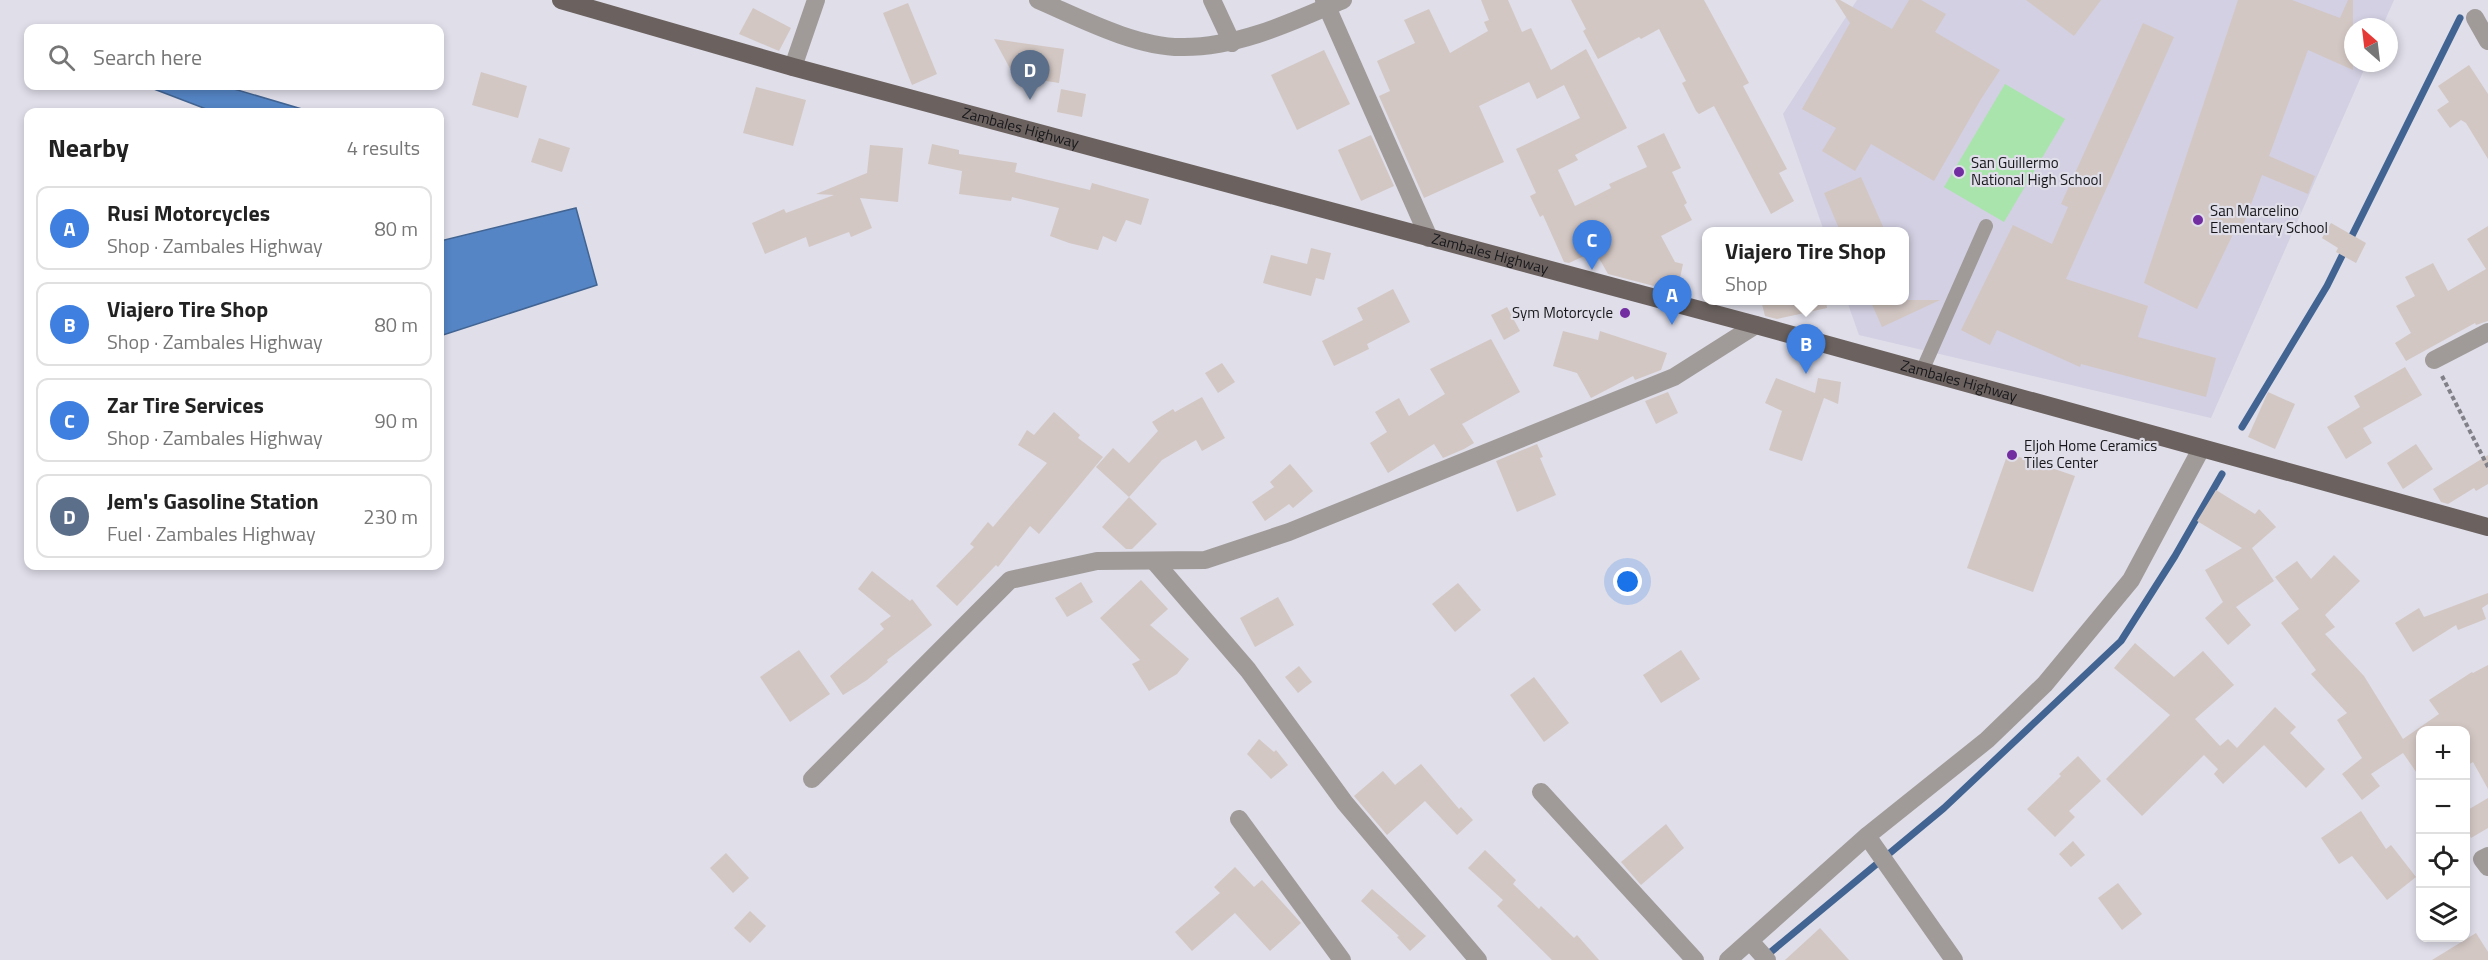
<!DOCTYPE html>
<html lang="en">
<head>
<meta charset="utf-8">
<style>
	:root { --surface:#fff; --page:#f2f2f2; --text:#222; --muted:#767676; --line:#e0e0e0; --accent:#722da1 }
	body { margin:0; font-family:"Titillium Web",sans-serif; background:var(--page); color:var(--text) }
	.controls { position:absolute; right:18px; bottom:18px; display:grid; overflow:hidden; border-radius:12px; box-shadow:0 3px 9px #0003 }
	.controls button { width:54px; height:54px; display:grid; place-items:center; padding:0; border:0; border-bottom:2px solid var(--line); background:var(--surface); color:var(--text); font:30px sans-serif }
	.compass { position:absolute; left:2344px; top:18px; width:54px; height:54px; border-radius:50%; background:var(--surface); box-shadow:0 3px 9px #0003; rotate:332deg }
	.you { position:absolute; left:1628px; top:582px; width:21px; height:21px; margin:-15px; border:4px solid #fff; border-radius:50%; background:#1a73e8; box-shadow:0 0 0 9px #1a73e833 }
	.badge { display:grid; place-items:center; width:39px; height:39px; border-radius:50%; background:var(--accent); color:#fff; font-size:20px; font-weight:700 }
	.pin { position:absolute; translate:-50% -50px; filter:drop-shadow(0 2px 3px #0008) }
	.pin::after { content:''; position:absolute; top:32px; width:21px; height:18px; background:inherit; clip-path:polygon(0 0,100% 0,50% 100%) }
	.popup { position:absolute; left:1702px; top:227px; width:207px; height:78px; box-sizing:border-box; display:grid; place-content:center; border-radius:12px; background:var(--surface); filter:drop-shadow(0 2px 4px #0005); font-size:20px; white-space:nowrap; color:var(--muted) }
	.popup b { font-size:22px; color:var(--text) }
	.popup::after { content:''; position:absolute; left:50%; top:100%; margin-left:-12px; border:12px solid transparent; border-top-color:var(--surface) }
	.list { margin:0; padding:0; list-style:none }
	h2 { display:flex; justify-content:space-between; align-items:center; height:78px; margin:0; padding:0 24px; font-size:26px }
	h2 small { font-size:20px; font-weight:400; color:var(--muted) }
	.list li { display:grid; grid-template-columns:39px 1fr auto; gap:18px; align-items:center; box-sizing:border-box; height:84px; margin:0 12px 12px; padding:0 12px; border:2px solid var(--line); border-radius:12px }
	.list b { display:block; font-size:22px; white-space:nowrap }
	.list p { margin:0; font-size:20px; white-space:nowrap; color:var(--muted) }
	.list em { font-size:20px; font-style:normal; color:var(--muted) }
	.icon { flex:none; width:33px; height:33px; fill:none; stroke:currentColor; stroke-width:2; stroke-linecap:round; stroke-linejoin:round }
	.map { position:relative; flex:none; width:2488px; height:960px; overflow:hidden }
	.search { position:absolute; background:var(--surface); box-shadow:0 3px 9px #0003; left:24px; top:24px; width:420px; height:66px; display:flex; align-items:center; gap:15px; box-sizing:border-box; padding:0 21px; border-radius:12px; color:var(--muted); font-size:22px }
	.panel { position:absolute; background:var(--surface); box-shadow:0 3px 9px #0003; left:24px; top:108px; width:420px; height:462px; border-radius:12px }
	.map>svg:first-child { display:block }
	.built { fill:#d2d0e2 }
	.green { fill:#a8e4ab }
	.water { fill:#5585c5; stroke:#426492; stroke-width:1.5 }
	.lines { fill:none; stroke-linecap:round; stroke-linejoin:round }
	.stream { stroke:#426492; stroke-width:7 }
	.building { fill:#d3c7c3 }
	.path { stroke:#818088; stroke-width:4; stroke-dasharray:4.5 3; stroke-linecap:butt }
	.service { stroke:#a09b99; stroke-width:14 }
	.minor { stroke:#a09b99; stroke-width:18 }
	.primary { stroke:#6b625f; stroke-width:18 }
	.poi-dot { fill:#722da1; stroke:#dfdee9; stroke-width:2 }
	.labels { text-anchor:middle; stroke-width:4.5; stroke-linejoin:round; paint-order:stroke }
	.street-label { font-size:15px; fill:#17171b; stroke:#dfdee9 }
	.poi-label { font-size:15px; fill:#17171b; stroke:#dfdee9; text-anchor:start }
</style>
</head>
<body>
<div class="map">
<svg width="2488" height="960" viewBox="0 0 2488 960">
	<rect width="100%" height="100%" fill="#dfdee9"/>
	<polygon class="built" points="1857,0 2394,0 2382,27 2353,27 2353,63 2367,63 2211,418 1859,335 1847,301 1905,300 1905,232 1824,231 1783,114"/>
	<polygon class="green" points="2005,84 2065,119 2004,222 1944,187"/>
	<g class="water">
		<polygon points="146,86 224,86 312,112 214,112"/>
		<polygon points="576,208 597,285 440,336 440,241"/>
	</g>
	<g class="lines">
		<g class="stream">
			<polyline points="2242,427 2327,286 2460,18"/>
			<polyline points="1766,956 1944,808 2121,641 2175,556 2222,474"/>
		</g>
	</g>
	<g class="building">
		<polygon points="1481,0 1508,0 1522,32 1531,28 1551,70 1586,49 1627,128 1575,155 1578,160 1558,170 1575,206 1611,188 1609,184 1647,167 1637,146 1664,133 1681,168 1672,172 1687,203 1684,205 1692,220 1661,236 1675,262 1683,264 1677,292 1608,274 1595,251 1569,263 1564,262 1543,215 1540,217 1530,196 1536,193 1516,149 1580,118 1564,85 1537,99 1529,82 1479,106 1504,162 1424,198 1379,96 1390,91 1377,61 1415,43 1404,20 1429,9 1450,53 1488,31 1484,22 1489,20"/>
		<polygon points="1571,0 1704,0 1749,83 1743,86 1787,169 1779,173 1794,201 1771,214 1714,106 1699,114 1696,111 1682,83 1686,81 1659,29 1641,39 1639,37 1598,59 1583,31 1586,29"/>
		<polygon points="1835,0 1840,0 1892,29 1909,0 1921,0 1946,14 1935,32 2000,70 1981,99 1934,181 1871,144 1855,171 1822,151 1836,128 1802,109 1850,23"/>
		<polygon points="2026,0 2101,0 2074,36"/>
		<polygon points="2238,0 2292,0 2340,18 2348,0 2353,0 2353,70 2308,50 2269,156 2315,176 2308,194 2262,175 2239,236 2234,232 2197,309 2144,283"/>
		<polygon points="908,3 937,74 912,85 883,13"/>
		<polygon points="753,8 791,28 779,51 739,34"/>
		<polygon points="2143,23 2174,37 2066,279 2148,306 2138,337 2216,358 2206,397 2081,364 2080,367 1997,330 1990,345 1961,330 2013,225 2052,244 2068,207 2061,204"/>
		<polygon points="994,39 1064,49 1059,83 1014,76"/>
		<polygon points="1324,50 1350,104 1297,130 1271,75"/>
		<polygon points="2469,65 2488,94 2488,159 2466,123 2461,120 2450,128 2437,110 2449,102 2438,86"/>
		<polygon points="481,72 527,86 518,118 472,105"/>
		<polygon points="756,87 806,100 793,146 743,133"/>
		<polygon points="1061,89 1086,94 1082,117 1057,112"/>
		<polygon points="1371,135 1394,186 1361,201 1338,150"/>
		<polygon points="539,138 570,148 562,172 531,162"/>
		<polygon points="932,144 959,150 959,154 1017,163 1015,172 1090,190 1092,183 1149,199 1141,225 1126,220 1116,242 1103,236 1098,250 1069,243 1050,236 1059,208 1012,197 1011,201 959,194 962,171 928,164"/>
		<polygon points="870,145 903,148 898,202 860,198 872,228 851,237 849,232 809,247 806,237 765,254 752,223 784,209 786,213 834,195 816,194 867,173"/>
		<polygon points="1861,177 1885,231 1840,231 1824,193"/>
		<polygon points="2331,223 2366,243 2356,263 2336,252 2338,248 2322,238"/>
		<polygon points="2488,226 2488,321 2476,325 2475,323 2406,361 2395,343 2411,333 2396,306 2415,296 2405,277 2433,263 2448,291 2486,269 2467,239"/>
		<polygon points="1311,248 1331,253 1324,280 1316,278 1311,296 1263,283 1271,255 1307,264"/>
		<polygon points="1393,289 1410,322 1367,344 1369,349 1334,366 1322,341 1363,320 1357,308"/>
		<polygon points="1761,300 1826,300 1827,308 1777,319 1765,316"/>
		<polygon points="1870,300 1940,300 1882,327"/>
		<polygon points="1507,307 1520,331 1504,340 1491,315"/>
		<polygon points="1563,331 1598,340 1600,331 1667,353 1661,370 1635,380 1633,376 1591,398 1577,373 1553,366"/>
		<polygon points="1491,339 1520,392 1462,424 1474,443 1464,449 1443,458 1434,444 1388,473 1370,443 1387,432 1375,412 1399,398 1409,416 1445,394 1430,369"/>
		<polygon points="1222,363 1235,382 1218,393 1205,373"/>
		<polygon points="2405,367 2422,395 2363,428 2372,443 2346,459 2327,427 2360,407 2354,396"/>
		<polygon points="1776,378 1815,393 1818,378 1841,382 1838,404 1824,398 1802,461 1769,450 1782,411 1765,403"/>
		<polygon points="1668,392 1678,413 1656,424 1645,401"/>
		<polygon points="2268,392 2295,404 2275,449 2248,437"/>
		<polygon points="1202,397 1225,438 1202,451 1196,440 1162,460 1129,497 1096,467 1113,448 1129,463 1158,431 1152,422 1173,409 1175,412"/>
		<polygon points="1054,412 1080,435 1078,438 1103,457 1039,534 1030,526 998,567 996,565 957,606 936,586 974,547 970,544 988,522 993,527 1047,463 1018,445 1027,430 1034,435"/>
		<polygon points="1537,444 1543,457 1540,458 1556,495 1517,512 1496,461"/>
		<polygon points="2416,444 2433,469 2403,489 2387,463"/>
		<polygon points="2008,453 2075,476 2033,592 1967,568"/>
		<polygon points="2488,455 2488,484 2476,491 2474,488 2448,504 2441,502 2433,489"/>
		<polygon points="1290,464 1313,491 1293,508 1289,504 1265,521 1252,502 1274,487 1270,482"/>
		<polygon points="2216,490 2255,514 2259,509 2276,527 2252,548 2274,581 2236,607 2251,625 2228,645 2205,618 2223,602 2205,570 2242,548 2197,521"/>
		<polygon points="1129,497 1157,524 1132,549 1126,549 1102,527"/>
		<polygon points="2334,555 2360,581 2325,615 2335,627 2325,634 2364,676 2403,739 2439,714 2429,700 2472,672 2473,673 2488,665 2488,789 2473,762 2466,766 2466,730 2421,730 2421,779 2403,753 2371,774 2380,786 2362,800 2342,774 2362,758 2337,720 2347,713 2311,674 2316,670 2281,623 2299,609 2275,577 2297,561 2311,579"/>
		<polygon points="872,571 910,601 912,599 932,625 887,660 888,662 867,680 843,695 830,676 884,629 880,624 891,616 858,589"/>
		<polygon points="1141,580 1168,609 1150,625 1189,659 1177,674 1149,691 1132,664 1140,660 1100,618"/>
		<polygon points="1081,582 1093,602 1067,617 1055,598"/>
		<polygon points="1458,583 1481,610 1455,632 1432,604"/>
		<polygon points="2488,593 2488,604 2482,608 2486,619 2458,630 2456,625 2413,652 2395,623 2419,608 2424,617"/>
		<polygon points="1278,597 1294,625 1255,647 1240,618"/>
		<polygon points="2135,643 2174,677 2203,651 2234,685 2195,719 2220,746 2228,739 2237,748 2275,707 2296,727 2290,733 2325,769 2306,788 2264,745 2223,784 2214,774 2218,769 2204,755 2142,816 2106,779 2170,715 2114,668"/>
		<polygon points="799,650 830,694 790,722 760,677"/>
		<polygon points="1681,650 1700,679 1661,703 1643,675"/>
		<polygon points="1299,666 1312,682 1298,693 1285,677"/>
		<polygon points="1534,677 1569,723 1544,742 1510,695"/>
		<polygon points="1259,739 1274,752 1276,750 1288,765 1271,779 1247,754"/>
		<polygon points="2078,756 2101,781 2069,811 2075,817 2055,837 2027,809 2061,776 2059,774"/>
		<polygon points="1421,764 1459,809 1461,807 1473,820 1457,835 1425,801 1387,835 1354,796 1383,771 1395,785"/>
		<polygon points="2488,798 2488,828 2471,838 2466,828 2466,811"/>
		<polygon points="2361,811 2386,849 2391,845 2416,877 2387,900 2352,856 2339,864 2321,838"/>
		<polygon points="1666,824 1684,848 1641,885 1621,862"/>
		<polygon points="2073,841 2085,855 2071,867 2059,854"/>
		<polygon points="1485,850 1516,880 1513,884 1539,909 1541,906 1574,938 1577,935 1599,960 1552,960 1497,906 1503,900 1468,868"/>
		<polygon points="726,853 749,878 733,893 710,868"/>
		<polygon points="1235,867 1254,887 1262,880 1301,923 1270,951 1235,913 1192,951 1175,932 1220,893 1214,887"/>
		<polygon points="2118,883 2142,914 2122,930 2098,898"/>
		<polygon points="1372,889 1426,936 1410,951 1397,937 1399,936 1361,901"/>
		<polygon points="750,911 766,926 750,943 734,928"/>
		<polygon points="1820,928 1849,960 1785,960"/>
		<polygon points="2476,933 2488,952 2488,960 2432,960"/>
	</g>
	<g class="lines">
		<polyline class="path" points="2442,376 2488,467"/>
		<polyline class="service" points="1922,371 1986,226"/>
		<g class="minor">
			<path d="M1038,0C1080,18 1135,47 1181,47C1237,48 1292,22 1343,0"/>
			<polyline points="1212,0 1232,43"/>
			<polyline points="1324,0 1429,238"/>
			<polyline points="2475,18 2488,41"/>
			<polyline points="793,67 816,0"/>
			<polyline points="2434,360 2488,332"/>
			<polyline points="1154,561 1248,670 1345,803 1478,960"/>
			<polyline points="812,779 1010,580 1097,561 1205,560 1289,532 1674,377 1756,325"/>
			<polyline points="1541,792 1695,960"/>
			<polyline points="1239,819 1342,960"/>
			<polyline points="1867,836 1954,960"/>
			<polyline points="2488,856 2482,859 2488,867"/>
			<polyline points="1750,941 1767,960"/>
			<polyline points="1728,960 1867,836 1987,740 2045,684 2131,580 2201,449"/>
		</g>
		<path class="primary" id="s1" d="M561,0L793,67L1756,325L2488,527"/>
	</g>
	<g class="poi-dot">
		<circle cx="1959" cy="172" r="6"/>
		<circle cx="2198" cy="220" r="6"/>
		<circle cx="1625" cy="313" r="6"/>
		<circle cx="2012" cy="455" r="6"/>
	</g>
	<g class="labels">
		<g class="street-label">
			<text dy="5" stroke="none"><textPath href="#s1" startOffset="477">Zambales Highway</textPath></text>
			<text dy="5" stroke="none"><textPath href="#s1" startOffset="963">Zambales Highway</textPath></text>
			<text dy="5" stroke="none"><textPath href="#s1" startOffset="1449">Zambales Highway</textPath></text>
		</g>
		<g class="poi-label">
			<text x="1971" y="168">San Guillermo<tspan x="1971" dy="17">National High School</tspan></text>
			<text x="2210" y="216">San Marcelino<tspan x="2210" dy="17">Elementary School</tspan></text>
			<text x="1613" y="318" text-anchor="end">Sym Motorcycle</text>
			<text x="2024" y="451">Eljoh Home Ceramics<tspan x="2024" dy="17">Tiles Center</tspan></text>
		</g>
	</g>
</svg>
<div class="controls">
<button>+</button>
<button>−</button>
<button><svg class="icon" aria-label="locate" viewBox="0 0 24 24"><circle cx="12" cy="12" r="6"/><path d="M12 2v4M12 18v4M2 12h4M18 12h4"/></svg></button>
<button><svg class="icon" aria-label="layers" viewBox="0 0 24 24"><path d="M12 4l9 5-9 5-9-5zM3 14l9 5 9-5"/></svg></button>
</div>
<svg class="compass" viewBox="-18 -18 36 36"><path d="M0-13l5 13h-10z" fill="#e53935"/><path d="M0 13l5-13h-10z" fill="#767676"/></svg>
<div class="you"></div>
<div class="pin badge" style="left:1672px;top:325px;background:#3f7fe0">A</div>
<div class="pin badge" style="left:1806px;top:374px;background:#3f7fe0">B</div>
<div class="popup"><b>Viajero Tire Shop</b>Shop</div>
<div class="pin badge" style="left:1592px;top:270px;background:#3f7fe0">C</div>
<div class="pin badge" style="left:1030px;top:100px;background:#5c6f8a">D</div>
<div class="search"><svg class="icon" aria-label="search" viewBox="0 0 24 24"><circle cx="10" cy="10" r="6"/><path d="M15 15l6 6"/></svg>Search here</div>
<section class="panel">
<h2>Nearby<small>4 results</small></h2>
<ul class="list">
<li><span class="badge" style="background:#3f7fe0">A</span><div><b>Rusi Motorcycles</b><p>Shop · Zambales Highway</p></div><em>80 m</em></li>
<li><span class="badge" style="background:#3f7fe0">B</span><div><b>Viajero Tire Shop</b><p>Shop · Zambales Highway</p></div><em>80 m</em></li>
<li><span class="badge" style="background:#3f7fe0">C</span><div><b>Zar Tire Services</b><p>Shop · Zambales Highway</p></div><em>90 m</em></li>
<li><span class="badge" style="background:#5c6f8a">D</span><div><b>Jem's Gasoline Station</b><p>Fuel · Zambales Highway</p></div><em>230 m</em></li>
</ul>
</section>
</div>
</body>
</html>
